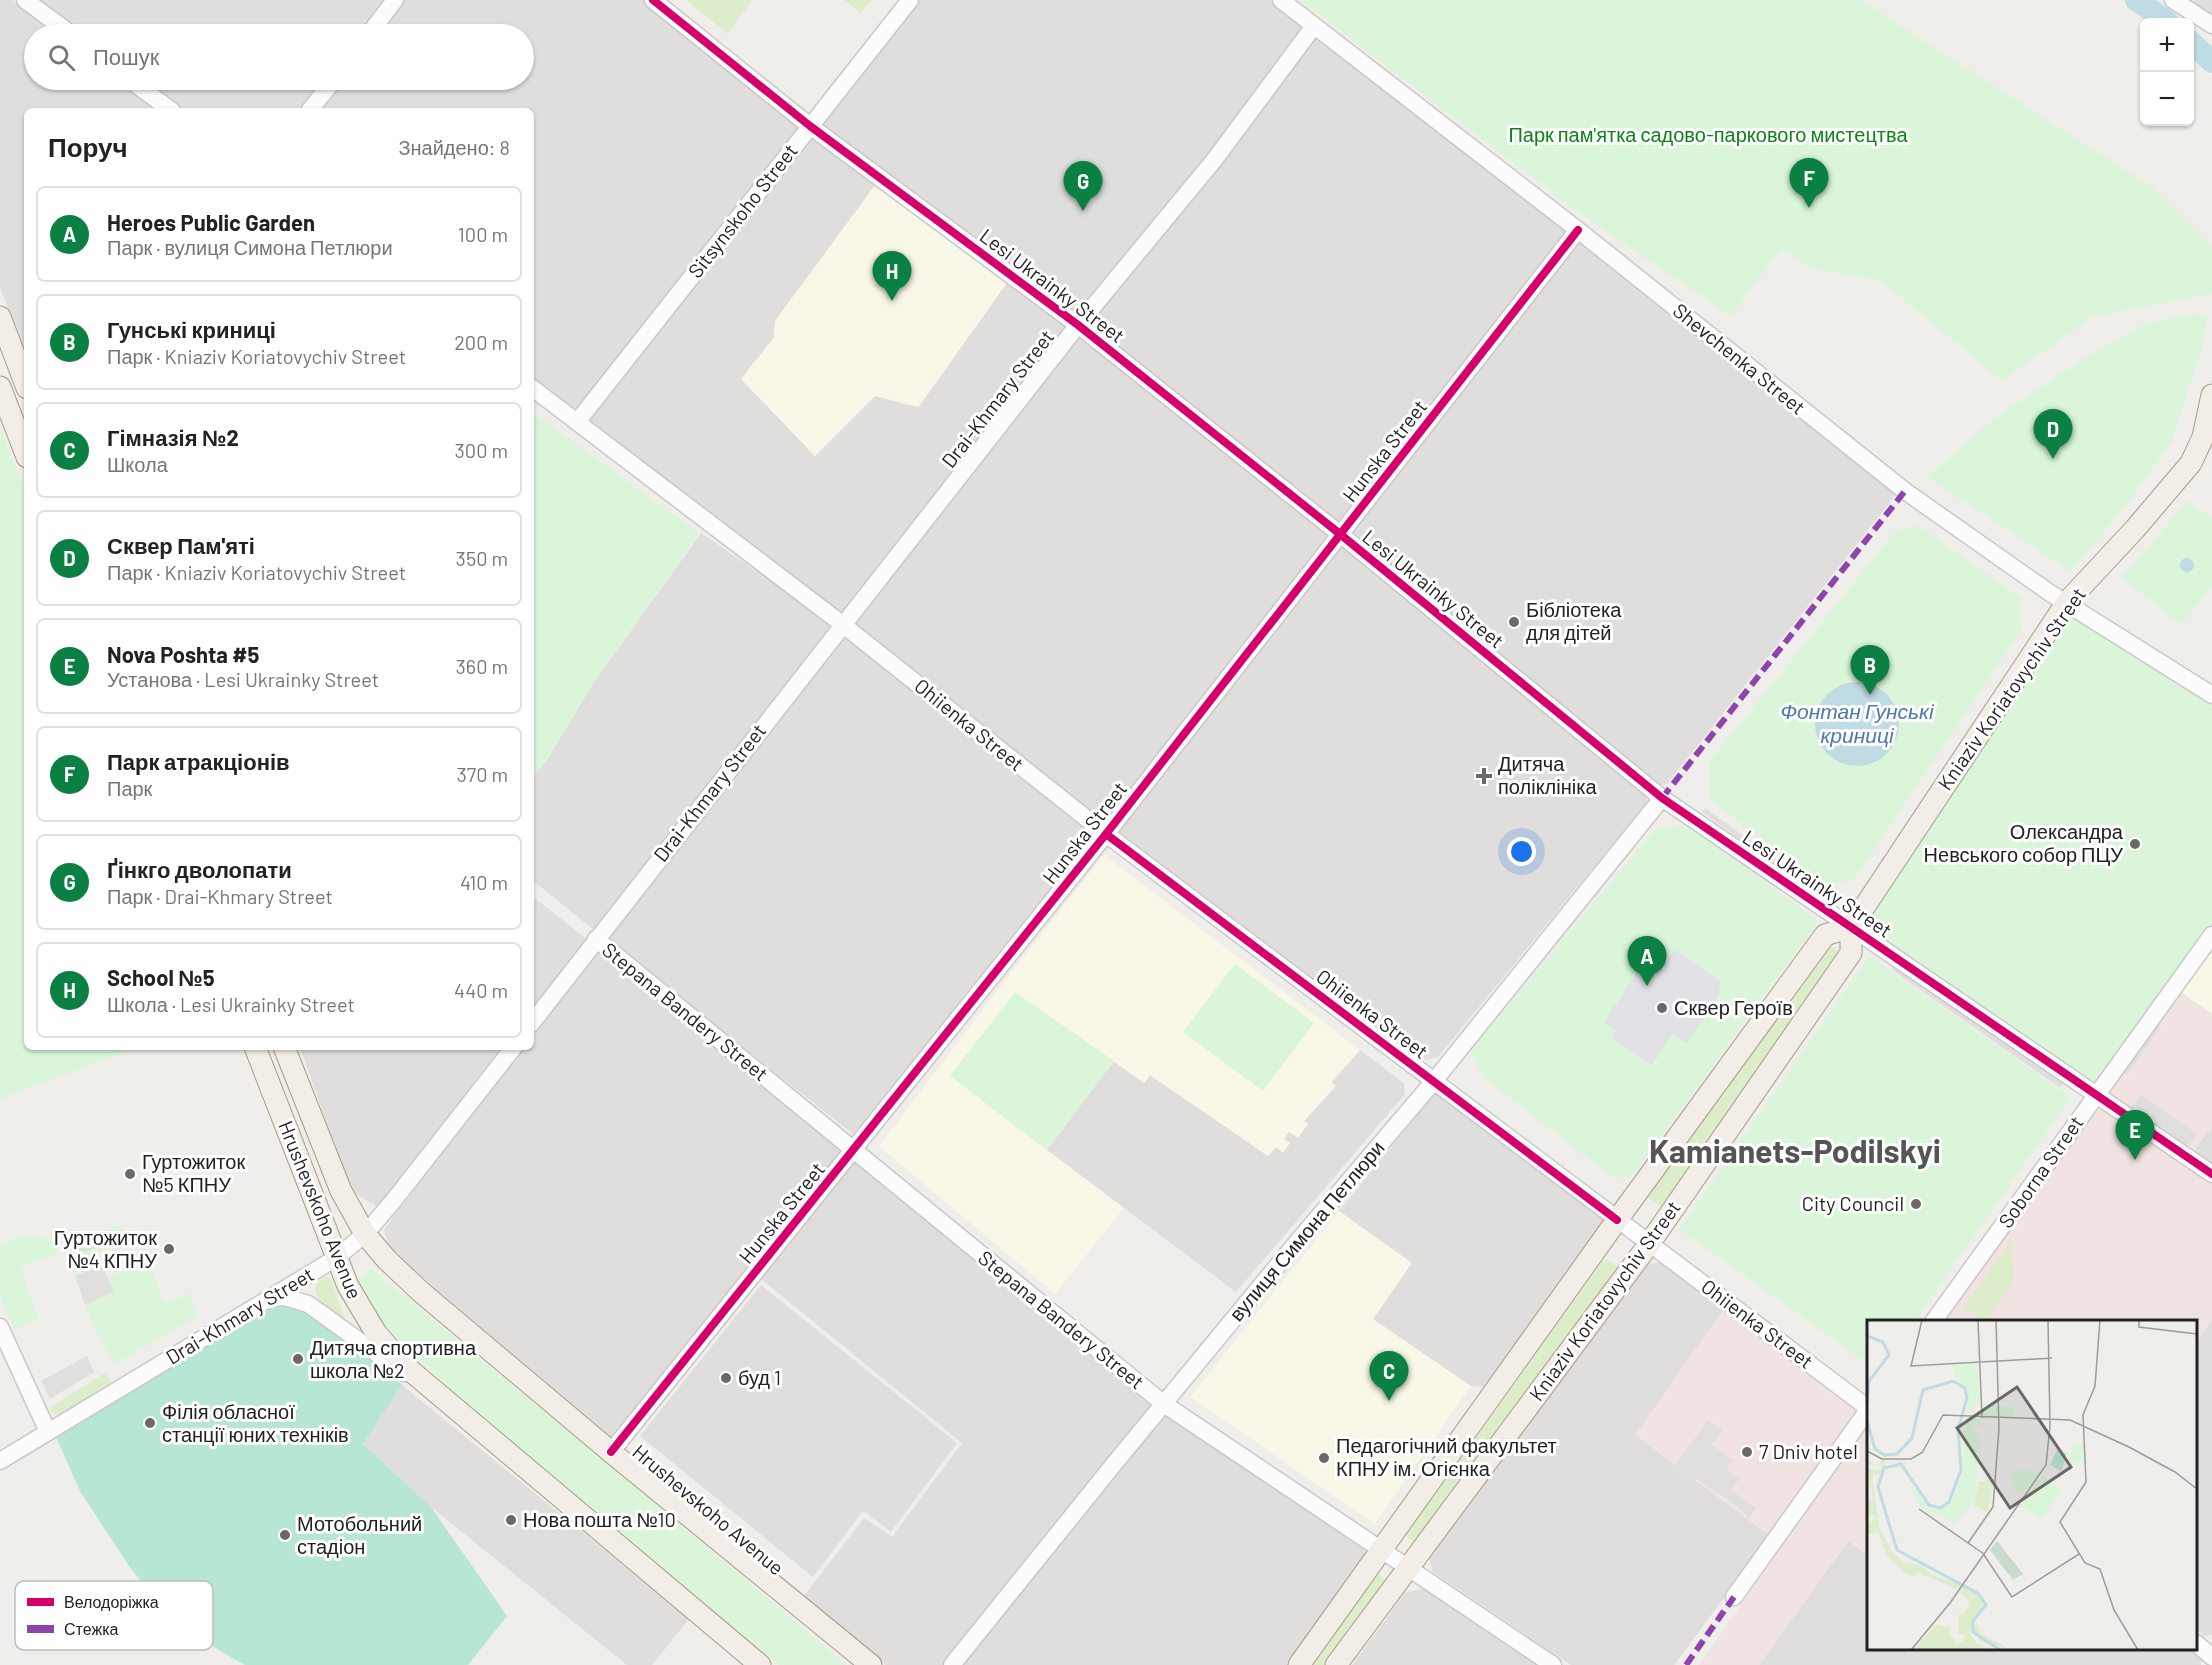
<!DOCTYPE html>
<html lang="uk">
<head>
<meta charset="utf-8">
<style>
	:root { --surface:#fff; --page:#f6f6f6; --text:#222; --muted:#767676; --line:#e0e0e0; --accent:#0b8043 }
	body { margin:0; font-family:Barlow,sans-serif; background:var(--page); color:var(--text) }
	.controls { position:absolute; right:18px; top:18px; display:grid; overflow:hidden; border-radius:9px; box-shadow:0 2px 4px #0004 }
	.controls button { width:54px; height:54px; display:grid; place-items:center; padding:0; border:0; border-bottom:2px solid var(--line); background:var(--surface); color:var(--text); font:30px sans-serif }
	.you { position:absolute; left:1522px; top:852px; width:21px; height:21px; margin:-15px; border:4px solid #fff; border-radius:50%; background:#1a73e8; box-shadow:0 0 0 9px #1a73e833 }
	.badge { display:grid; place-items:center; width:39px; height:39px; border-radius:50%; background:var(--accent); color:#fff; font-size:20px; font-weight:700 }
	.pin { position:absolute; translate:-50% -50px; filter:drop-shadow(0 2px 3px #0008) }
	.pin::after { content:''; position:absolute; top:32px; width:21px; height:18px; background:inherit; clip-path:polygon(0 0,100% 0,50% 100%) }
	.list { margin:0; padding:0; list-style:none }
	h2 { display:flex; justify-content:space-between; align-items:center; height:78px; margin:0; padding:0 24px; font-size:26px }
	h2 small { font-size:20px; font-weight:400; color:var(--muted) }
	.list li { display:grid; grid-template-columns:39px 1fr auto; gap:18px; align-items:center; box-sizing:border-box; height:96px; margin:0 12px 12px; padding:0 12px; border:2px solid var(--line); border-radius:9px }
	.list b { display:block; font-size:22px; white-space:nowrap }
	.list p { margin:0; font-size:20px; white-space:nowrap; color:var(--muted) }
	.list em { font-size:20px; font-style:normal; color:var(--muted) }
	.icon { flex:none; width:33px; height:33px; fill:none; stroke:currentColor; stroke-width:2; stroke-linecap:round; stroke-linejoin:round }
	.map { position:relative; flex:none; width:2212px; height:1665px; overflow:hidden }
	.search { position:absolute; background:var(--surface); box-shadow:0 2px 4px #0004; left:24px; top:24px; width:510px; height:66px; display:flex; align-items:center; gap:15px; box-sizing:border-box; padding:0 21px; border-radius:33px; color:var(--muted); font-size:22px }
	.panel { position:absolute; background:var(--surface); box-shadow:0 2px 4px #0004; left:24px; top:108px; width:510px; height:942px; border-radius:9px }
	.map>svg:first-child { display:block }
	.residential { fill:#dfdedc }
	.commercial { fill:#f1e3e1 }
	.education { fill:#f8f7e8 }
	.grass { fill:#ddeccb }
	.park { fill:#daf5da }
	.pitch { fill:#b7e6d2 }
	.parking { fill:#e0dfde }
	.plaza { fill:#e2e1e5 }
	.water { fill:#bfdbe3 }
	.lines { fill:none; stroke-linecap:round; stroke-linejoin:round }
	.river { stroke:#bfdbe3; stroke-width:22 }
	.minor-casing { stroke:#c9c8c7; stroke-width:19 }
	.major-casing { stroke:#a79c86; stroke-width:23 }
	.minor { stroke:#fdfcfc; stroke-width:16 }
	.major { stroke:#f3ede7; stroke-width:21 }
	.quiet { stroke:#8e44ad; stroke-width:6; stroke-dasharray:12 6; stroke-linecap:butt }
	.cycleway-casing { stroke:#fff; stroke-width:11 }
	.cycleway { stroke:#d6006c; stroke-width:8 }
	.poi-dot { fill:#6a6968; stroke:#fff; stroke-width:2 }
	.labels { text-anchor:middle; stroke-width:6; stroke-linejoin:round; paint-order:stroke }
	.park-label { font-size:20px; fill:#0c8416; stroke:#fff }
	.street-label { font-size:20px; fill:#222; stroke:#fff }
	.poi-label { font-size:20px; fill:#222; stroke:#fff; text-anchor:start }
	.water-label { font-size:21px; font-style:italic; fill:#4a7aab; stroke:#fff }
	.town-label { font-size:32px; font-weight:bold; fill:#555; stroke:#fff }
	.inset-river { fill:none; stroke:#bfdbe3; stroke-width:3 }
	.inset-road { fill:none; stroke:#9e9c9b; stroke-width:1.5 }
	.view { fill:#6a6968; fill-opacity:0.15; stroke:#6a6968; stroke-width:3 }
	.inset-edge { fill:none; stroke:#222; stroke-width:3 }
	.key { fill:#fff; stroke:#bdbdbd; stroke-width:1.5 }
	.key-label { font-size:16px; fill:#222 }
</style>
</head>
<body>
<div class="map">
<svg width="2212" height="1665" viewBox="0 0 2212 1665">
	<rect width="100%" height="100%" fill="#f0eeeb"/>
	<g class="residential">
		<polygon points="0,0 12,0 58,34 34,34 34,80 117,80 159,111 27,111 27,358 0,288"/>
		<polygon points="30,0 644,0 803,128 575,416 531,383 531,111 175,111 134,80 524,80 524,34 75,34"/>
		<polygon points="918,0 1276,0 1309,25 1205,163 1075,316 820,124"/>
		<polygon points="2183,0 2212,0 2212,17"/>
		<polygon points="1314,32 1569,229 1338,525 1086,324"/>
		<polygon points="811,133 876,184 775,321 774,337 741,379 815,456 875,396 919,407 1009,280 1069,324 841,615 586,422"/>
		<polygon points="1579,238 1895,492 1891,501 1667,784 1656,786 1353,538 1351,527"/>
		<polygon points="1083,333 1333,534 1103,823 851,625"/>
		<polygon points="701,533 834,625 595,931 531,879 531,779 547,760 594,682"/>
		<polygon points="1348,546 1647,792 1647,802 1438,1057 1422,1061 1120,836 1119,829 1339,547"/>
		<polygon points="844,633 1097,833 853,1134 606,939"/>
		<polygon points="531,895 589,941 531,1016"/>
		<polygon points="599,949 846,1148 612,1439 390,1250 384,1229 523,1047 531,1047 531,1037"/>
		<polygon points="300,1047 507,1047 381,1209 350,1190"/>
		<polygon points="1360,1050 1404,1083 1405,1094 1236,1292 1047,1150 1114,1061 1144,1083 1150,1075 1268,1156"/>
		<polygon points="1436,1092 1606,1221 1487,1387 1471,1386 1372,1319 1411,1263 1339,1211"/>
		<polygon points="2212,1126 2212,1171 2190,1156"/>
		<polygon points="856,1159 1155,1405 944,1665 886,1665 804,1596 864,1518 892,1537 962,1443 760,1278"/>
		<polygon points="1662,1262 1724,1308 1770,1536 1674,1665 1571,1665 1433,1572 1429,1557 1647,1264"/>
		<polygon points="761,1285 957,1443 891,1532 863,1511 813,1577 640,1436"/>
		<polygon points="2212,1319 2212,1634 2205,1636 2196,1629 2196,1345"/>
		<polygon points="402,1385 689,1619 652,1665 627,1665 431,1507 363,1444"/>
		<polygon points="1168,1415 1364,1550 1364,1564 1291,1665 962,1665 1159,1416"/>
		<polygon points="1848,1541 1868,1555 1868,1648 2055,1648 2058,1650 2060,1648 2188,1648 2201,1660 2201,1665 1759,1665"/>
		<polygon points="1424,1589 1538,1665 1352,1665 1406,1592"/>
	</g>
	<g class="commercial">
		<polygon points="2180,991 2212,1014 2212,1126 2190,1156 2112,1101 2110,1091 2113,1080"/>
		<polygon points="2101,1110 2107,1111 2212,1184 2212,1319 2196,1345 2196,1322 1942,1322 2093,1114"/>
		<polygon points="1724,1308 1854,1405 1856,1416 1770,1536 1635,1435"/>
		<polygon points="1865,1428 1868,1428 1868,1555 1848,1541 1759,1665 1699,1665"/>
	</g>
	<g class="education">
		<polygon points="876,184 1009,280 918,407 875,396 815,456 741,379 774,338 775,321"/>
		<polygon points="1104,855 1360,1050 1331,1082 1336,1086 1304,1121 1308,1124 1298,1138 1289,1132 1284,1139 1290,1143 1283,1153 1276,1147 1268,1156 1150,1075 1144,1083 1113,1061 1047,1150 1124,1208 1055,1294 879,1146 1003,983"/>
		<polygon points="2212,946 2212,1014 2180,991"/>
		<polygon points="1339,1211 1412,1263 1373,1319 1471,1386 1375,1524 1190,1397"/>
	</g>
	<g class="grass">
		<polygon points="686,0 752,0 728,34"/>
		<polygon points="844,0 872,0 861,13"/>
		<polygon points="1829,945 1842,954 1665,1209 1645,1195"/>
		<polygon points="2012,1239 2014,1281 1986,1321 1981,1321 1964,1308"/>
		<polygon points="1605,1258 1619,1268 1414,1542 1405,1536"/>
		<path d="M327,1276L332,1281L346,1323C334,1314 297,1290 327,1276Z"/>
		<polygon points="107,1372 111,1382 62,1414 54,1414 49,1408"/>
		<polygon points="1377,1573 1387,1581 1325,1665 1311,1665"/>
	</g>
	<g class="park">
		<polygon points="1300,0 1860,0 2152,187 2212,248 2212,294 2094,316 2002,381 1881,281 1814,269 1781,249 1731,316 1582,215"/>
		<polygon points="2192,314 2208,315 2201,351 2172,441 2125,507 2070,571 1927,477 1993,419 2093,353 2148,323"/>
		<polygon points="531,411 699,533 594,682 547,760 531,779"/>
		<polygon points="0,427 27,497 27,1047 137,1047 0,1099"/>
		<polygon points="2188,501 2212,519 2212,587 2181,624 2121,578"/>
		<polygon points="1919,526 2020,597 2021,630 1854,880 1823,885 1710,800 1710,761 1896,531"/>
		<polygon points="2067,602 2212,695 2212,935 2096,1094 1851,927"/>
		<polygon points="1685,824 1819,921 1631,1177 1613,1177 1484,1078 1470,1051 1656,829"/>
		<polygon points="1869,956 2071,1097 1915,1321 1868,1322 1868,1364 1679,1229"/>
		<polygon points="1235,964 1314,1023 1263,1091 1183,1032"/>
		<polygon points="1015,992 1114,1061 1047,1150 950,1076"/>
		<polygon points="120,1225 126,1240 97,1252 102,1265 75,1276 68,1259 95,1248 91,1236"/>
		<polygon points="29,1234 52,1241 57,1253 20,1268 39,1320 15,1329 0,1297 0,1245"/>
		<polygon points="148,1261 165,1303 189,1294 198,1316 115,1364 95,1329 85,1305 114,1292 107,1278"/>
		<polygon points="370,1268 642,1492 846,1665 779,1665 467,1406 383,1324 362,1294 358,1283"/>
	</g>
	<polygon class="pitch" points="280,1303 305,1308 402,1385 363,1444 431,1507 507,1616 468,1665 245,1665 234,1659 192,1634 161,1607 129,1566 80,1491 56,1437"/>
	<g class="parking">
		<polygon points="1705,808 1804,879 1801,884 1702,812"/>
		<polygon points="1895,966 2063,1083 2060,1088 1892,970"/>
		<polygon points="2156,1022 2161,1027 2127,1075 2122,1071"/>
		<polygon points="2141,1095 2197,1134 2188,1146 2131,1108"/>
		<polygon points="90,1236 95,1248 68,1259 64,1247"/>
		<polygon points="102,1265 114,1292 85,1305 75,1276"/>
		<polygon points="87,1356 94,1372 50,1399 41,1381"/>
		<polygon points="1708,1420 1722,1430 1712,1445 1733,1460 1726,1470 1739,1479 1731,1490 1756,1508 1749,1518 1738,1507 1697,1479 1693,1484 1672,1470"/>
	</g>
	<polygon class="plaza" points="1674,950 1720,981 1719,994 1687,1043 1673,1034 1652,1065 1611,1038 1616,1030 1604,1022 1649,955 1664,965"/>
	<g class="water">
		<circle cx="2187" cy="565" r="7"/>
		<circle cx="1857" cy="724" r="42"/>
	</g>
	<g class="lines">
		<g class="river">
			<polyline points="2136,0 2168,22"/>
			<polyline points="2190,41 2212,62"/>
		</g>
		<g class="minor-casing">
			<g id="minor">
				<polyline points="25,0 71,34"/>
				<polyline points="653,0 810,126 1078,325 1340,534 1662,798 2212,1174"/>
				<polyline points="1281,0 1578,230 1905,491 2050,593 2212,695"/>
				<polyline points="2173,0 2212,25"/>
				<polyline points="369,34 395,0"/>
				<polyline points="130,80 172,111"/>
				<polyline points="309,111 334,80"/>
				<polyline points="531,387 842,624 1106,834 1868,1408"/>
				<polyline points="577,422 910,0"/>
				<polyline points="596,939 1164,1404 1553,1665"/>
				<polyline points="531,1024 1078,325 1215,159 1314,26"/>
				<polyline points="271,1298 285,1297 308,1304 404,1373"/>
				<polyline points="1933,1322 2212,935"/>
				<polyline points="0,1327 48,1432"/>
				<polyline points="611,1452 1106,834 1578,230"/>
				<polyline points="0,1461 336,1258 365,1234 394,1200 514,1047"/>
				<polyline points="1734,1597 1868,1410"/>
				<polyline points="2196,1643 2212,1657"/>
				<polyline points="952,1665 1114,1464 1297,1242 1434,1081 1662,798"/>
			</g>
		</g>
		<g class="major-casing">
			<g id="major">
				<polyline points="0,317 27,388"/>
				<polyline points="0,387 27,457"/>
				<polyline points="255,1047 348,1286 376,1333 405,1366 760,1665"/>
				<polyline points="284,1047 341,1191 365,1234 387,1260 421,1292 611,1452 871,1665"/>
				<polyline points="1299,1665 1617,1220 1825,935 1851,927"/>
				<polyline points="1336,1665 1649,1244 1851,953 1851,927 2067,602 2135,529 2191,463 2203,437 2212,395"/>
			</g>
		</g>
		<use href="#minor" class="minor"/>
		<use href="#major" class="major"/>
		<g class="quiet">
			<polyline points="1662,798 1905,491"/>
			<polyline points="1686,1665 1734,1597"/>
		</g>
		<g class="cycleway-casing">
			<g id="cycleway">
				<polyline points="653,0 810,126 1078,325 1340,534 1662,798 2212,1174"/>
				<polyline points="1106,834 1617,1220"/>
				<polyline points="611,1452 1106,834 1578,230"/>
			</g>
		</g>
		<use href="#cycleway" class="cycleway"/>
	</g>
	<g class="poi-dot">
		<circle cx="1514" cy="622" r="6"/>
		<path d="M1481 767h6v6h6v6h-6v6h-6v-6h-6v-6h6z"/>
		<circle cx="2135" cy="844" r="6"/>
		<circle cx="1662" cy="1008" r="6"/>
		<circle cx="130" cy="1174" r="6"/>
		<circle cx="1916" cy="1204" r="6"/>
		<circle cx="169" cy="1249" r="6"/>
		<circle cx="298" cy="1359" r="6"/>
		<circle cx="726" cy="1378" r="6"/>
		<circle cx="150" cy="1423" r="6"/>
		<circle cx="1747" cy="1452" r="6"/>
		<circle cx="1324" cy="1458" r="6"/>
		<circle cx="511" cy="1520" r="6"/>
		<circle cx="285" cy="1535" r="6"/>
	</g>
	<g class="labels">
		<g class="park-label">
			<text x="1708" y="142">Парк пам'ятка садово-паркового мистецтва</text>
		</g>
		<g class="street-label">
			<text transform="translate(743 211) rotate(-52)" y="7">Sitsynskoho Street</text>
			<text transform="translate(1052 286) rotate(37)" y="7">Lesi Ukrainky Street</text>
			<text transform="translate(1739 359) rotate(39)" y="7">Shevchenka Street</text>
			<text transform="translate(998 399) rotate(-52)" y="7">Drai-Khmary Street</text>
			<text transform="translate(1385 451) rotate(-52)" y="7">Hunska Street</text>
			<text transform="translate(1433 589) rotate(39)" y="7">Lesi Ukrainky Street</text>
			<text transform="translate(2012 689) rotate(-55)" y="7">Kniaziv Koriatovychiv Street</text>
			<text transform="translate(969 725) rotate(39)" y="7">Ohiienka Street</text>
			<text transform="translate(710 793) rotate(-52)" y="7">Drai-Khmary Street</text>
			<text transform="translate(1085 833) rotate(-52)" y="7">Hunska Street</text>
			<text transform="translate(1817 884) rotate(34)" y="7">Lesi Ukrainky Street</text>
			<text transform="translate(685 1012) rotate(39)" y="7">Stepana Bandery Street</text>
			<text transform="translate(1372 1014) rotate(37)" y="7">Ohiienka Street</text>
			<text transform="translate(2041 1172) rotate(-55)" y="7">Soborna Street</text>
			<text transform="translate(320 1210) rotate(68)" y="7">Hrushevskoho Avenue</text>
			<text transform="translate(782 1213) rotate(-51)" y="7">Hunska Street</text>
			<text transform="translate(1307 1231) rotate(-50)" y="7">вулиця Симона Петлюри</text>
			<text transform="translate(1605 1301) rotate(-54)" y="7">Kniaziv Koriatovychiv Street</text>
			<text transform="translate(240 1316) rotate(-31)" y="7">Drai-Khmary Street</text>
			<text transform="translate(1061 1320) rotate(39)" y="7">Stepana Bandery Street</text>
			<text transform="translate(1757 1324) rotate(37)" y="7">Ohiienka Street</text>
			<text transform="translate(708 1510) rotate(40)" y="7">Hrushevskoho Avenue</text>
		</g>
		<g class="poi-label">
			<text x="1526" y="617">Бібліотека<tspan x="1526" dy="23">для дітей</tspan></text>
			<text x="1498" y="771">Дитяча<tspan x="1498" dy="23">поліклініка</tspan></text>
			<text x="2123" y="839" text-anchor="end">Олександра<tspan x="2123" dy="23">Невського собор ПЦУ</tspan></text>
			<text x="1674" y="1015">Сквер Героїв</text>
			<text x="142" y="1169">Гуртожиток<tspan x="142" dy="23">№5 КПНУ</tspan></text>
			<text x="1904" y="1211" text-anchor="end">City Council</text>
			<text x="157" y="1245" text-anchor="end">Гуртожиток<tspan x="157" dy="23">№4 КПНУ</tspan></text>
			<text x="310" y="1355">Дитяча спортивна<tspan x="310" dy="23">школа №2</tspan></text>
			<text x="738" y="1385">буд 1</text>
			<text x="162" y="1419">Філія обласної<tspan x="162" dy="23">станції юних техніків</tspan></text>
			<text x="1336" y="1453">Педагогічний факультет<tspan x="1336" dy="23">КПНУ ім. Огієнка</tspan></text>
			<text x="1759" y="1459">7 Dniv hotel</text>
			<text x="523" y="1527">Нова пошта №10</text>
			<text x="297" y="1531">Мотобольний<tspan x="297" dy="23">стадіон</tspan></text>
		</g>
		<g class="water-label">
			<text x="1857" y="719">Фонтан Гунські<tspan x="1857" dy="24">криниці</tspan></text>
		</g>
		<g class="town-label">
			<text x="1795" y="1163">Kamianets-Podilskyi</text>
		</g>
	</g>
	<g transform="translate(1867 1320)">
		<rect width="330" height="330" fill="#f0eeeb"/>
		<path d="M1,140L9,146L16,140H20L13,155L6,154V161L12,206L25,232L37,242L53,245L69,257L95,265L92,270L50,252L47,257L36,252L20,235L11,212L0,215V203L8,199V195H0V180H6L0,147L9,151L15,148L12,144L10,146H8L3,145L2,146ZM118,156L127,161L120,193L107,185L112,161H118ZM97,266L108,271L117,284L104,306L103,314L110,324L124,330H47L69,304L85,308L81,314L88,319V325L97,320L98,316L91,313V295H96L103,282L93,272ZM110,302L113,313L144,330L113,321L107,313Z" fill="#ddeccb"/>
		<path d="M130,221L156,254L146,260L123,230Z" fill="#cadbca"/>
		<path d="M86,44H111L106,48L112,51L113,82L108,83L106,95L101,89L98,66L87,52ZM115,85L147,87V97L115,99ZM106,99H114V107L102,103L113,118L108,180L87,205L74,194L66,192L63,195L52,186L45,171L47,167L56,181L68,189L83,184L95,157L99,101ZM217,124V142L203,143L204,126ZM146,150H160L173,153L158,172L145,170ZM175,155L195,170L174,200L154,185Z" fill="#daf5da"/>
		<path d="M190,130L200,133L194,151L183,145Z" fill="#b7e6d2"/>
		<path class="inset-river" d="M0,16L16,22L22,35L2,61L0,83M0,101L8,129L17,135L30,134L45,118L56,70L86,61L98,68L100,78L91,109L94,150L82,182L74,188L62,185L34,144L17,148L11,167L30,230L112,274L119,285L106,301V312L133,330"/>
		<path class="inset-road" d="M55,0L44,46L185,38M111,0L115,98M233,0L228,66L216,95L219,162L193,202L218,243L233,249L247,290L271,330M272,0V7L330,14M0,131L15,139H44L56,132M55,133L76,95L203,100L262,127L308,152L330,169M52,189L117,234M101,223L126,187L132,108L129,0M117,235L145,277L212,234M44,330L83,283L179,145L183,106L181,0"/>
		<path class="view" d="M150,67L204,147L143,188L90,108Z"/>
		<rect width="330" height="330" class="inset-edge"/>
	</g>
	<rect x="15" y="1581" width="198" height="69" rx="9" class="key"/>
	<rect x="27" y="1598" width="27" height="8" fill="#d6006c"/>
	<rect x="27" y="1625" width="27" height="8" fill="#8e44ad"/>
	<g class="key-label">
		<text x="64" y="1608">Велодоріжка</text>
		<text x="64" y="1635">Стежка</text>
	</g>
</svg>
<div class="controls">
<button>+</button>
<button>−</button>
</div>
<div class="you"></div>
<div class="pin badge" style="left:1647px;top:986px">A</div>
<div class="pin badge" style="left:1870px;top:695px">B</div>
<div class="pin badge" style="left:1389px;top:1401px">C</div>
<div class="pin badge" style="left:2053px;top:459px">D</div>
<div class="pin badge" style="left:2135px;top:1160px">E</div>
<div class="pin badge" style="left:1809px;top:208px">F</div>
<div class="pin badge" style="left:1083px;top:211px">G</div>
<div class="pin badge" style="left:892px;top:301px">H</div>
<div class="search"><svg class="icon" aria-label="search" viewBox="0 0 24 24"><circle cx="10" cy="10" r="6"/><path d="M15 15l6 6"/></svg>Пошук</div>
<section class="panel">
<h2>Поруч<small>Знайдено: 8</small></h2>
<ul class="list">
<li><span class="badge">A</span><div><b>Heroes Public Garden</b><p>Парк · вулиця Симона Петлюри</p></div><em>100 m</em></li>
<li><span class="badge">B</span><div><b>Гунські криниці</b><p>Парк · Kniaziv Koriatovychiv Street</p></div><em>200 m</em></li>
<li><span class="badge">C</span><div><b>Гімназія №2</b><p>Школа</p></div><em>300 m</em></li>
<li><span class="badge">D</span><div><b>Сквер Пам'яті</b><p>Парк · Kniaziv Koriatovychiv Street</p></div><em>350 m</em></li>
<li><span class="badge">E</span><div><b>Nova Poshta #5</b><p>Установа · Lesi Ukrainky Street</p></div><em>360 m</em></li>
<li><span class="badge">F</span><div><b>Парк атракціонів</b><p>Парк</p></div><em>370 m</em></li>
<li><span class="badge">G</span><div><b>Ґінкго дволопати</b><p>Парк · Drai-Khmary Street</p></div><em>410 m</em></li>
<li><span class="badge">H</span><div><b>School №5</b><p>Школа · Lesi Ukrainky Street</p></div><em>440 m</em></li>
</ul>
</section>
</div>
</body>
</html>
